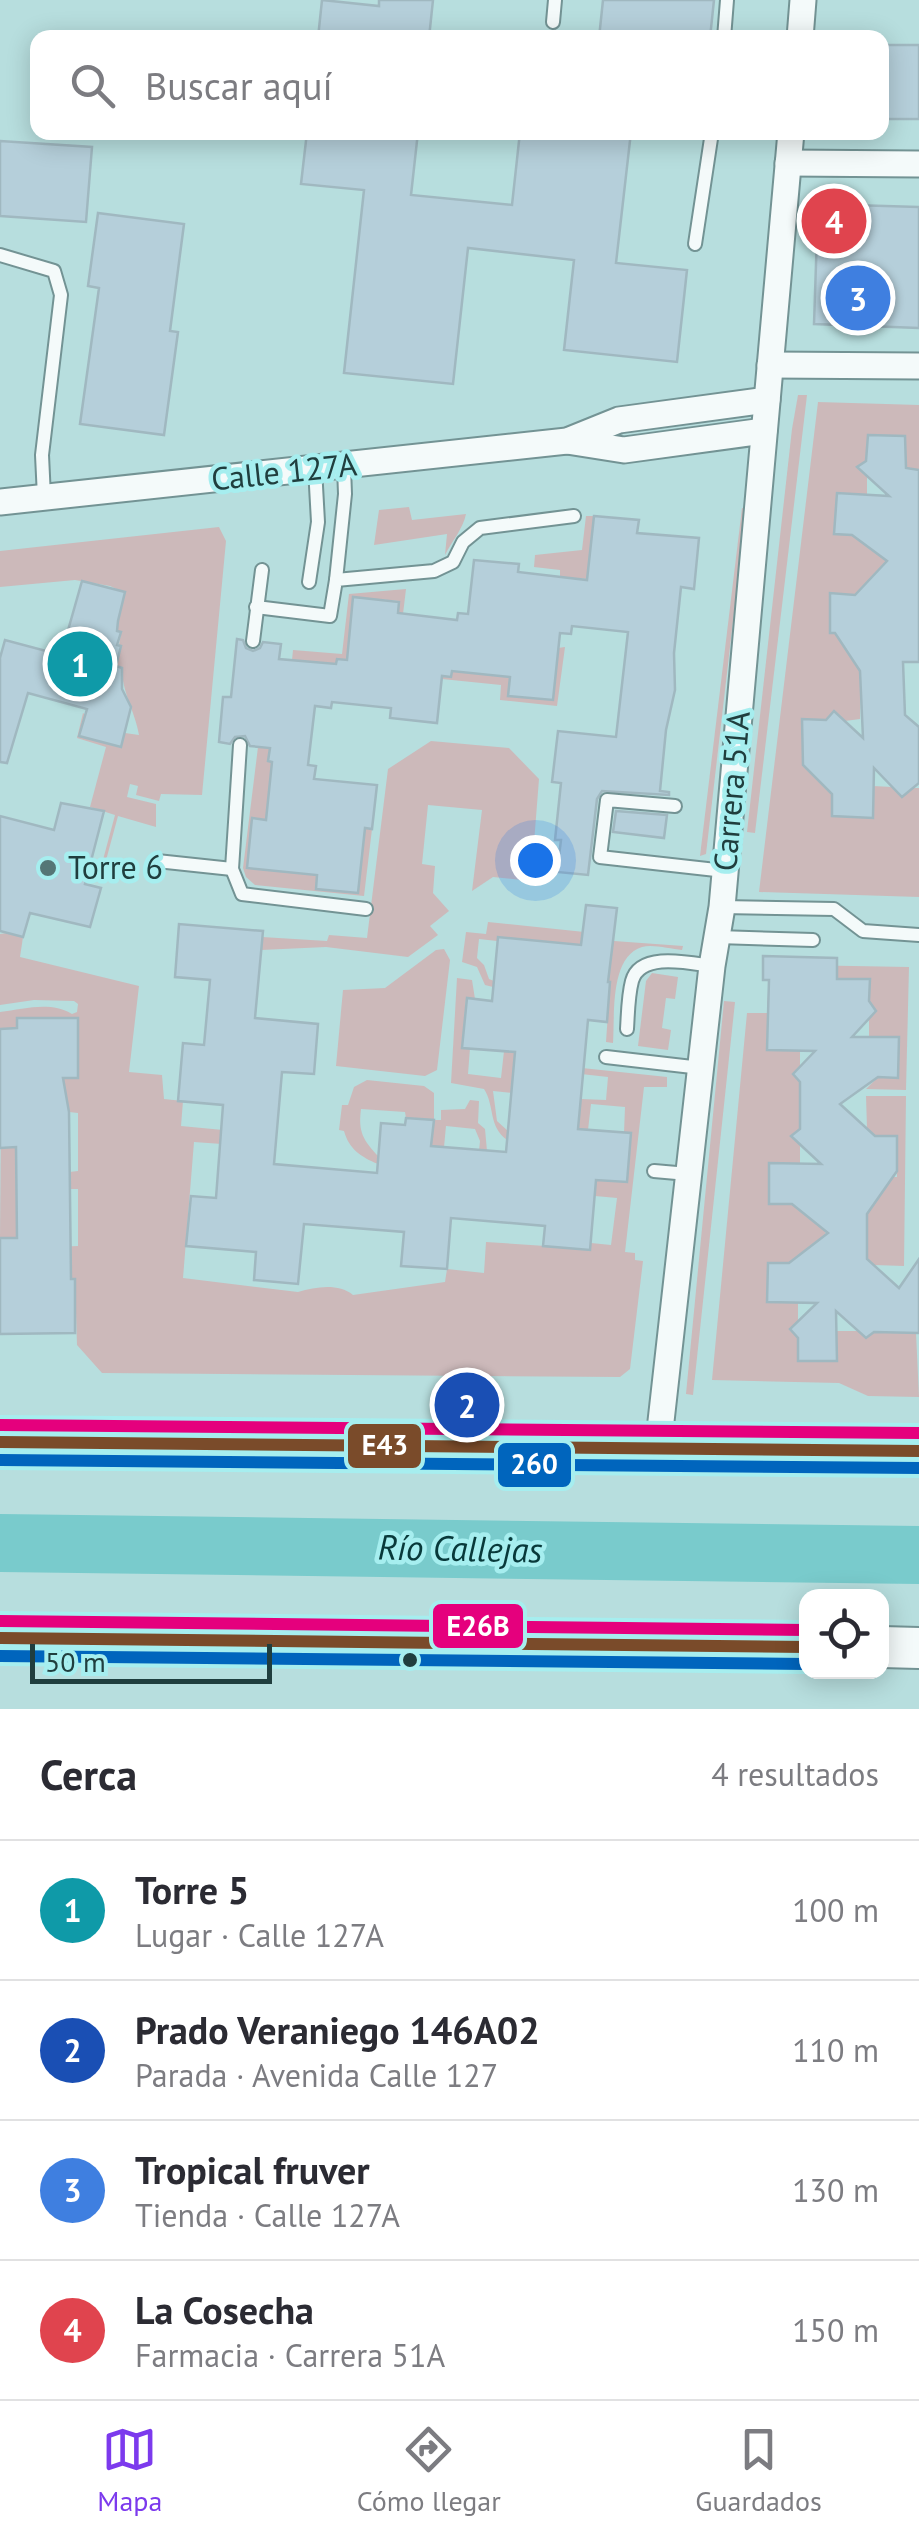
<!DOCTYPE html>
<html lang="es">
<head>
<meta charset="utf-8">
<style>
	:root { --surface:#fff; --page:#f2f2f3; --text:#2b2b33; --muted:#7c7c81; --line:#e1e1e2; --accent:#7c3aed }
	body { margin:0; font-family:"PT Sans",sans-serif; background:var(--page); color:var(--text) }
	.controls { position:absolute; right:30px; bottom:30px; display:grid; overflow:hidden; border-radius:20px; box-shadow:0 5px 25px #0003 }
	.controls button { width:90px; height:90px; display:grid; place-items:center; padding:0; border:0; border-bottom:2px solid var(--line); background:var(--surface); color:var(--text); font:50px sans-serif }
	.scale { position:absolute; left:30px; bottom:25px; width:242px; box-sizing:border-box; padding-left:10px; border:5px solid #203e3e; border-top:0; font-size:28px; line-height:35px; white-space:nowrap; color:#203e3e; -webkit-text-stroke:8px #a6eeef; paint-order:stroke }
	.you { position:absolute; left:535px; top:860px; width:35px; height:35px; margin:-25px; border:8px solid #fff; border-radius:50%; background:#1a73e8; box-shadow:0 0 0 15px #1a73e833 }
	.badge { display:grid; place-items:center; width:65px; height:65px; border-radius:50%; background:var(--accent); color:#fff; font-size:32px; font-weight:700 }
	.pin { position:absolute; translate:-50% -50%; border:5px solid #fff; box-shadow:0 2px 10px #0006 }
	.list { margin:0; padding:0; list-style:none }
	h2 { display:flex; justify-content:space-between; align-items:center; height:130px; margin:0; padding:0 40px; font-size:42px }
	h2 small { font-size:32px; font-weight:400; color:var(--muted) }
	.list li { display:grid; grid-template-columns:65px 1fr auto; gap:30px; align-items:center; box-sizing:border-box; height:140px; padding:0 40px; border-top:2px solid var(--line) }
	.list b { display:block; font-size:38px; white-space:nowrap }
	.list p { margin:0; font-size:32px; white-space:nowrap; color:var(--muted) }
	.list em { font-size:32px; font-style:normal; color:var(--muted) }
	.icon { flex:none; width:55px; height:55px; fill:none; stroke:currentColor; stroke-width:2; stroke-linecap:round; stroke-linejoin:round }
	.map { position:relative; flex:none; width:919px; height:1709px; overflow:hidden }
	.search { position:absolute; background:var(--surface); box-shadow:0 5px 25px #0003; left:30px; right:30px; top:30px; height:110px; display:flex; align-items:center; gap:25px; box-sizing:border-box; padding:0 35px; border-radius:20px; color:var(--muted); font-size:38px }
	.sheet { height:690px; background:var(--surface) }
	nav { display:flex; justify-content:space-around; align-items:center; box-sizing:border-box; height:140px; border-top:2px solid var(--line); background:var(--surface); font-size:28px; color:var(--muted) }
	nav a { display:grid; justify-items:center; gap:5px }
	nav .on { color:var(--accent) }
	.map>svg:first-child { display:block }
	.green { fill:#ccb9ba }
	.lines { fill:none; stroke-linecap:round; stroke-linejoin:round }
	.river { stroke:#79cbcc; stroke-width:58 }
	.building { fill:#b5cfda; stroke:#a0b8c0; stroke-width:2.5 }
	.lane-casing { stroke:#739394; stroke-width:16 }
	.street-casing { stroke:#739394; stroke-width:29 }
	.primary-casing { stroke:#739394; stroke-width:44 }
	.lane { stroke:#f4fafa; stroke-width:12 }
	.street { stroke:#f4fafa; stroke-width:25 }
	.primary { stroke:#f4fafa; stroke-width:40 }
	.bus-1-casing { stroke:#a6eeef; stroke-width:20 }
	.bus-2-casing { stroke:#a6eeef; stroke-width:20 }
	.bus-3-casing { stroke:#a6eeef; stroke-width:20 }
	.bus-1 { stroke:#7a4b2a; stroke-width:12 }
	.bus-2 { stroke:#0065bd; stroke-width:12 }
	.bus-3 { stroke:#e5007d; stroke-width:12 }
	.poi-dot { fill:#557676; stroke:#a6eeef; stroke-width:4 }
	.bus-dot { fill:#203e3e; stroke:#a6eeef; stroke-width:4 }
	.labels { text-anchor:middle; stroke-width:9; stroke-linejoin:round; paint-order:stroke }
	.street-label { font-size:32px; fill:#203e3e; stroke:#a6eeef }
	.poi-label { font-size:32px; fill:#203e3e; stroke:#a6eeef; text-anchor:start }
	.water-label { font-size:35px; font-style:italic; fill:#08393a; stroke:#a6eeef }
	.line-badge { stroke:#a6eeef; stroke-width:4 }
	.badge-label { font-size:28px; text-anchor:middle; font-weight:bold; fill:#fff }
</style>
</head>
<body>
<div class="map">
<svg width="919" height="1709" viewBox="0 0 919 1709">
	<rect width="100%" height="100%" fill="#b7dede"/>
	<g class="green">
		<polygon points="798,395 807,395 755,833 747,832 792,429"/>
		<polygon points="818,402 919,405 919,470 866,461 858,467 867,476 867,495 837,494 834,534 852,535 892,563 855,595 830,594 830,633 862,636 860,719 845,721 834,712 826,720 802,720 824,786 832,794 832,816 873,818 873,786 892,787 902,796 913,788 919,788 919,897 759,892"/>
		<path d="M409,507L412,520L466,514C463,529 452,541 445,555L447,534L374,545L379,510Z"/>
		<polygon points="742,508 746,509 706,854 700,856"/>
		<polygon points="586,516 594,516 588,579 560,577 560,570 534,567 535,555 582,550"/>
		<path d="M219,527L226,541L202,795L161,794L159,801L136,795L138,786L130,784L127,797L156,804V827L118,816L102,875L81,870L83,867L100,871L115,815L90,807L106,747L77,738L83,713L121,747L125,733L139,735C135,711 122,693 122,668L116,666L121,632L117,631L119,622L114,620L125,593L110,586L75,580L0,587V551Z"/>
		<polygon points="406,589 403,614 398,614 399,601 354,597 347,660 337,659 336,664 292,660 293,650 342,654 349,594"/>
		<polygon points="565,647 557,706 500,700 501,685 442,679 442,676 451,677 452,671 510,677 508,696 558,648"/>
		<polygon points="431,741 509,748 539,779 531,881 493,877 472,891 482,810 428,805 422,864 435,866 433,893 449,911 430,926 438,935 408,957 326,947 261,950 262,937 327,941 329,935 367,938 388,769"/>
		<polygon points="258,747 270,747 269,761 272,762 266,820 252,819 248,868 317,875 316,889 358,893 365,828 372,829 364,896 255,885 246,877 243,868"/>
		<path d="M488,922L613,935L614,941L683,946L682,950C670,949 653,944 642,947C609,957 615,1017 613,1043L606,1042L610,983L602,981L559,943L498,937L497,941L479,939L477,958L484,965L489,979L494,981L493,987L485,985L477,967L462,962L466,932L486,934Z"/>
		<path d="M7,933L23,937L20,957L139,986L129,1072L162,1075L164,1099L183,1101L181,1126L223,1130L222,1144L194,1142L183,1278L298,1292C316,1287 338,1283 353,1295L445,1282L447,1269L484,1273L486,1242L590,1249L591,1243L611,1245L617,1198L595,1196L596,1180L627,1182L631,1134L624,1133L625,1107L591,1104L588,1130L578,1129L581,1099L606,1100L608,1077L581,1074L582,1068L667,1077V1087H644L625,1252L635,1253V1260L643,1261L630,1369L620,1377L102,1373L77,1345L75,1280L42,1279L55,1247L78,1246V1189H70L69,1172L78,1171V1113L69,1112L45,1078L78,1077V1018H18L17,1028L0,1029V1012C25,1009 50,1001 72,1014L77,1012L78,1004L74,1001L34,1000L0,1005V934Z"/>
		<polygon points="444,949 450,960 437,1070 425,1076 336,1066 343,990 385,988 436,950"/>
		<polygon points="796,965 909,967 906,1090 866,1089 878,1077 898,1077 898,1038 869,1037 869,1019 876,1011 869,1001 869,979 828,979 793,1009 767,1008 769,980"/>
		<polygon points="652,973 678,977 675,999 666,998 662,1028 671,1030 668,1050 638,1046 646,981"/>
		<path d="M457,978L472,980L475,999H466L462,1047L470,1048L468,1074L501,1078L504,1051L515,1052L512,1093L493,1091L497,1121L508,1131L507,1140C488,1126 495,1106 484,1089L451,1083Z"/>
		<polygon points="724,1001 735,1002 693,1395 686,1394"/>
		<polygon points="747,1013 767,1013 767,1049 800,1050 800,1129 791,1136 800,1144 800,1163 769,1164 769,1204 792,1204 800,1210 807,1205 826,1205 825,1264 798,1302 798,1360 837,1361 837,1331 859,1331 866,1338 874,1332 916,1333 919,1397 868,1396 839,1383 712,1380"/>
		<path d="M367,1080L424,1086L434,1093V1120H441V1110L465,1109L470,1100L479,1101L478,1123L485,1129L487,1151H479L480,1141L475,1129L446,1126L444,1147L431,1146L433,1120L406,1118L405,1112L361,1109C358,1132 363,1140 379,1157L378,1164C361,1157 349,1149 344,1131L339,1130L342,1105H348L354,1087Z"/>
		<polygon points="866,1096 906,1096 904,1266 874,1265 867,1259 867,1214 875,1204 867,1196 867,1177 897,1177 897,1137 875,1136 867,1128"/>
		<polygon points="1,1113 15,1113 17,1238 0,1238"/>
	</g>
	<g class="lines">
		<polyline class="river" points="0,1543 919,1555"/>
	</g>
	<g class="building">
		<polygon points="322,0 379,6 379,0 433,0 429,38 318,38"/>
		<polygon points="603,0 714,0 710,38 599,38"/>
		<rect x="882" y="45" width="37" height="74"/>
		<polygon points="307,132 418,132 411,195 512,205 520,132 631,132 616,263 687,270 677,362 564,350 574,260 468,248 453,384 344,373 364,190 301,184"/>
		<polygon points="0,141 92,147 86,222 0,216"/>
		<polygon points="818,204 919,207 919,328 814,324"/>
		<polygon points="98,213 184,224 170,331 178,332 164,435 80,424 99,288 88,286"/>
		<polygon points="868,435 905,436 906,468 919,470 919,662 903,662 905,715 919,727 919,783 902,797 874,768 873,818 832,816 832,794 803,765 802,719 826,720 834,711 863,738 860,671 835,633 830,633 830,593 855,595 887,561 852,535 834,534 837,493 889,496 857,467 866,461"/>
		<polygon points="594,516 639,520 637,533 699,538 694,589 681,587 674,653 675,690 666,730 660,791 669,792 669,795 602,791 597,799 588,875 557,872 561,840 555,840 561,783 552,782 558,731 616,737 628,632 572,626 571,634 560,633 553,700 508,696 510,677 452,671 451,677 442,676 437,723 390,718 391,708 332,702 331,708 315,706 308,765 316,766 314,779 377,785 372,829 365,828 358,893 316,889 317,875 247,868 252,818 266,820 272,762 268,761 270,748 250,746 245,736 235,737 230,744 219,742 223,697 231,697 237,639 243,640 246,648 253,651 260,648 263,642 281,644 279,659 336,664 337,659 347,660 353,597 399,602 398,613 457,620 458,613 468,614 474,560 519,564 518,572 587,580"/>
		<polygon points="82,581 125,592 118,621 117,631 121,632 117,645 121,646 116,666 122,668 122,689 131,707 121,747 79,736 87,709 28,693 7,763 0,762 0,658 5,640 61,655"/>
		<polygon points="61,803 104,811 85,884 101,888 90,927 30,913 23,937 0,931 0,816 54,830"/>
		<polygon points="616,811 667,815 664,838 613,832"/>
		<polygon points="586,905 617,908 608,982 610,982 607,1022 588,1020 578,1129 631,1133 627,1182 596,1180 590,1250 543,1246 545,1226 451,1218 447,1269 401,1266 404,1232 304,1224 298,1284 254,1280 256,1252 186,1246 191,1196 216,1198 223,1105 178,1101 183,1043 204,1045 210,980 175,977 179,924 263,931 255,1018 318,1024 314,1074 282,1072 274,1164 377,1173 381,1123 405,1125 406,1118 434,1120 431,1146 506,1152 515,1052 462,1048 467,998 492,1001 498,937 581,945"/>
		<polygon points="763,956 837,958 837,979 870,979 869,1001 876,1011 852,1037 899,1037 898,1078 878,1077 840,1104 875,1136 897,1136 897,1171 867,1214 867,1259 899,1288 919,1259 919,1333 874,1332 866,1338 836,1311 837,1361 798,1361 798,1338 790,1329 817,1303 767,1302 768,1263 789,1263 828,1233 792,1204 769,1204 769,1163 821,1164 791,1136 800,1129 800,1082 793,1074 815,1051 767,1050 769,980 763,980"/>
		<polygon points="17,1018 78,1018 78,1078 63,1078 69,1112 71,1279 75,1279 75,1333 0,1334 0,1238 17,1238 16,1147 0,1148 0,1029 17,1028"/>
	</g>
	<g class="lines">
		<g class="lane-casing">
			<g id="lane">
				<polyline points="553,22 555,0"/>
				<polyline points="724,38 727,0"/>
				<polyline points="695,244 712,132"/>
				<polyline points="0,255 54,271 61,295 42,455 44,497"/>
				<polyline points="336,580 345,494 344,467"/>
				<polyline points="309,582 318,522 315,468"/>
				<polyline points="256,607 330,616 336,580 434,571 453,562 463,542 480,528 574,516"/>
				<polyline points="253,641 262,570"/>
				<polyline points="240,745 232,869 242,894 366,909"/>
				<polyline points="675,806 607,800 600,857 725,871"/>
				<polyline points="157,861 232,869"/>
				<polyline points="722,907 834,909 863,931 919,935"/>
				<polyline points="718,937 813,940"/>
				<path d="M627,1029C628,1014 628,996 632,981C640,951 690,963 712,966"/>
				<polyline points="606,1057 701,1068"/>
				<polyline points="654,1171 688,1174"/>
			</g>
		</g>
		<g class="street-casing">
			<g id="street">
				<polyline points="800,38 803,0"/>
				<polyline points="788,163 919,164"/>
				<polyline points="770,365 919,366"/>
				<polyline points="567,441 624,450 764,431"/>
				<polyline points="0,502 567,441 619,420 767,400"/>
				<polyline points="658,1448 712,966 722,907 791,132"/>
			</g>
		</g>
		<g class="primary-casing">
			<g id="primary">
				<polyline points="0,1442 919,1451"/>
				<polyline points="0,1638 806,1647"/>
				<polyline points="882,1647 919,1648"/>
			</g>
		</g>
		<use href="#lane" class="lane"/>
		<use href="#street" class="street"/>
		<use href="#primary" class="primary"/>
		<g class="bus-1-casing">
			<g id="bus-1">
				<polyline points="0,1442 919,1451"/>
				<polyline points="0,1638 806,1647"/>
			</g>
		</g>
		<g class="bus-2-casing">
			<g id="bus-2">
				<polyline points="0,1460 919,1468"/>
				<polyline points="0,1656 806,1664"/>
			</g>
		</g>
		<g class="bus-3-casing">
			<g id="bus-3">
				<polyline points="0,1425 919,1433"/>
				<polyline points="0,1621 806,1630"/>
			</g>
		</g>
		<use href="#bus-1" class="bus-1"/>
		<use href="#bus-2" class="bus-2"/>
		<use href="#bus-3" class="bus-3"/>
	</g>
	<circle class="poi-dot" cx="48" cy="868" r="10"/>
	<circle class="bus-dot" cx="410" cy="1660" r="9"/>
	<g class="labels">
		<g class="street-label">
			<text transform="translate(284 472) rotate(-6)" y="11">Calle 127A</text>
			<text transform="translate(732 791) rotate(-85)" y="11">Carrera 51A</text>
		</g>
		<g class="poi-label">
			<text x="68" y="879">Torre 6</text>
		</g>
		<g class="water-label">
			<text transform="translate(460 1549) rotate(1)" y="12">Río Callejas</text>
		</g>
	</g>
	<g class="line-badge">
		<rect x="346" y="1422" width="77" height="48" rx="10" fill="#7a4b2a"/>
		<rect x="496" y="1441" width="77" height="48" rx="10" fill="#0065bd"/>
		<rect x="431" y="1602" width="94" height="48" rx="10" fill="#e5007d"/>
	</g>
	<g class="badge-label">
		<text x="385" y="1455">E43</text>
		<text x="534" y="1474">260</text>
		<text x="478" y="1636">E26B</text>
	</g>
</svg>
<div class="controls">
<button><svg class="icon" aria-label="locate" viewBox="0 0 24 24"><circle cx="12" cy="12" r="6"/><path d="M12 2v4M12 18v4M2 12h4M18 12h4"/></svg></button>
</div>
<div class="scale">50 m</div>
<div class="you"></div>
<div class="pin badge" style="left:80px;top:664px;background:#0f9aa8">1</div>
<div class="pin badge" style="left:467px;top:1405px;background:#1a4fb4">2</div>
<div class="pin badge" style="left:858px;top:298px;background:#3f7fe0">3</div>
<div class="pin badge" style="left:834px;top:221px;background:#e0444e">4</div>
<div class="search"><svg class="icon" aria-label="search" viewBox="0 0 24 24"><circle cx="10" cy="10" r="6"/><path d="M15 15l6 6"/></svg>Buscar aquí</div>
</div>
<section class="sheet">
<h2>Cerca<small>4 resultados</small></h2>
<ul class="list">
<li><span class="badge" style="background:#0f9aa8">1</span><div><b>Torre 5</b><p>Lugar · Calle 127A</p></div><em>100 m</em></li>
<li><span class="badge" style="background:#1a4fb4">2</span><div><b>Prado Veraniego 146A02</b><p>Parada · Avenida Calle 127</p></div><em>110 m</em></li>
<li><span class="badge" style="background:#3f7fe0">3</span><div><b>Tropical fruver</b><p>Tienda · Calle 127A</p></div><em>130 m</em></li>
<li><span class="badge" style="background:#e0444e">4</span><div><b>La Cosecha</b><p>Farmacia · Carrera 51A</p></div><em>150 m</em></li>
</ul>
</section>
<nav>
<a class="on"><svg class="icon" aria-label="map" viewBox="0 0 24 24"><path d="M3 6l6-2 6 2 6-2v14l-6 2-6-2-6 2zM9 4v14M15 6v14"/></svg>Mapa</a>
<a><svg class="icon" aria-label="directions" viewBox="0 0 24 24"><path d="M12 3l9 9-9 9-9-9zM9 14v-3h6M13 9l2 2-2 2"/></svg>Cómo llegar</a>
<a><svg class="icon" aria-label="saved" viewBox="0 0 24 24"><path d="M7 4h10v16l-5-4-5 4z"/></svg>Guardados</a>
</nav>
</body>
</html>
